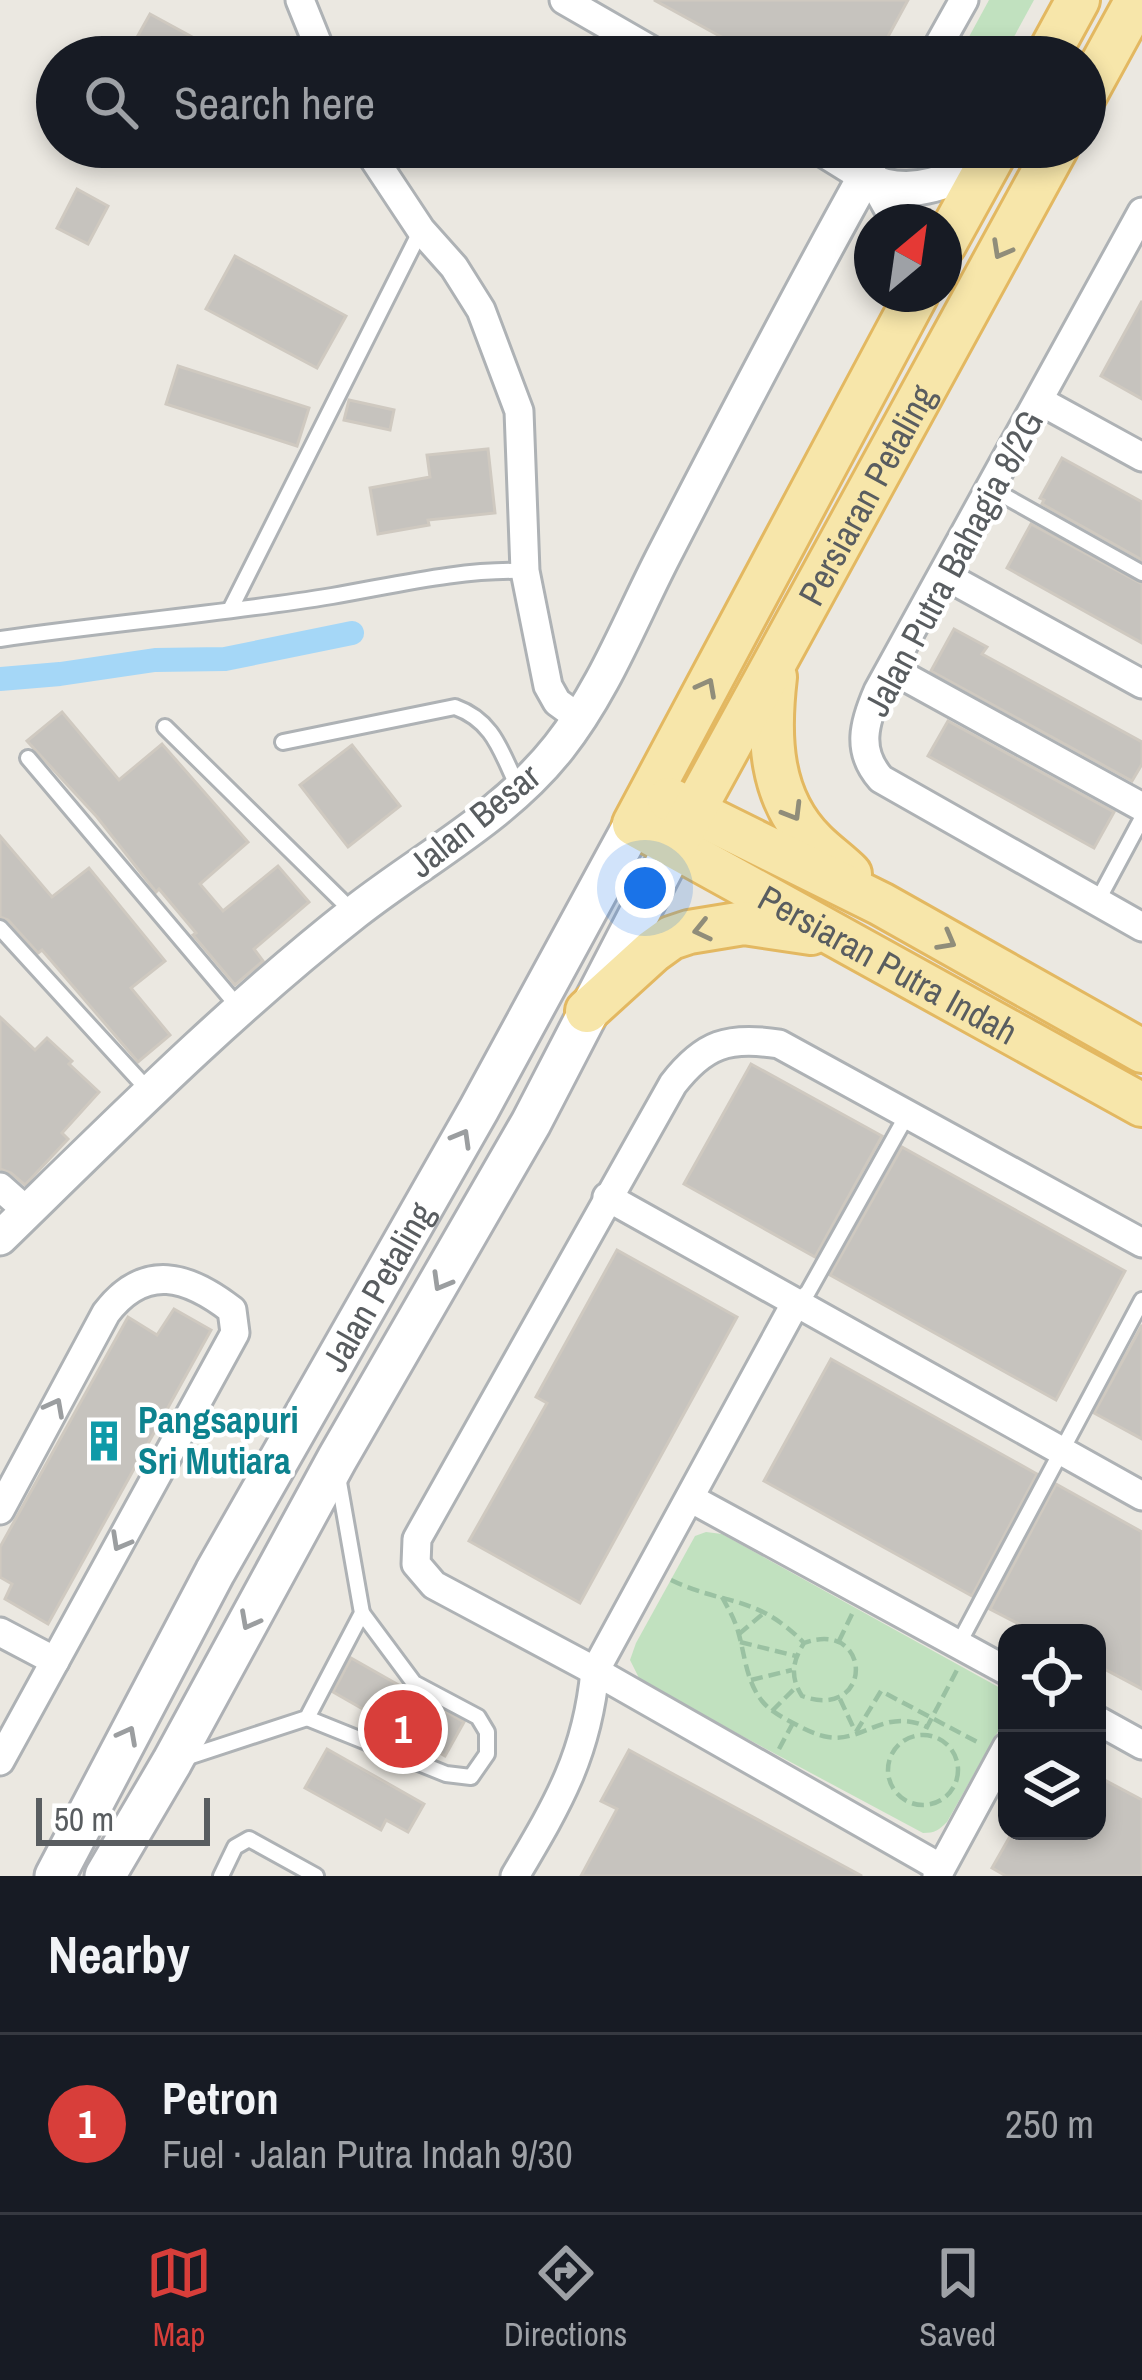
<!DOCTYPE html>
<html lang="en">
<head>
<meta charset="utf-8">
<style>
	:root { --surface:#171b24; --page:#242831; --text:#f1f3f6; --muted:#9ea1a6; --line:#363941; --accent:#d83e3a }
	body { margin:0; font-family:"Archivo Narrow",sans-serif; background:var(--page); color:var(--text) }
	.controls { position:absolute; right:36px; bottom:36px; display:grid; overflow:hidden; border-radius:24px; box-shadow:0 6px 18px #0003 }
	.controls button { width:108px; height:108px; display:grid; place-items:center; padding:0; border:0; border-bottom:3px solid var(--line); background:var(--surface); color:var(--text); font:60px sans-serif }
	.compass { position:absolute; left:854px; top:204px; width:108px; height:108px; border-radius:50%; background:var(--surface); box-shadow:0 6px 18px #0003; rotate:29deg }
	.scale { position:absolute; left:36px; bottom:30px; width:174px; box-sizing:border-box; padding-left:12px; border:6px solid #595d60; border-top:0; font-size:33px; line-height:42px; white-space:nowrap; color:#595d60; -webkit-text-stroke:9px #fff; paint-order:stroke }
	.you { position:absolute; left:645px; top:888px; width:42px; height:42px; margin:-30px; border:9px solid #fff; border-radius:50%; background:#1a73e8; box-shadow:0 0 0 18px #1a73e833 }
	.badge { display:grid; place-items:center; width:78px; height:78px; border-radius:50%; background:var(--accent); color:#fff; font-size:39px; font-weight:700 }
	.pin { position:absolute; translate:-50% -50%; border:6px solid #fff; box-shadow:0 3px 12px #0006 }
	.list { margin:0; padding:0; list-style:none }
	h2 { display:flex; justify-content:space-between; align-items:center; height:156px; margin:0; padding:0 48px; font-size:51px }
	h2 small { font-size:39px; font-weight:400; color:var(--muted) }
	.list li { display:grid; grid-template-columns:78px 1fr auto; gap:36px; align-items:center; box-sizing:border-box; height:180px; padding:0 48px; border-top:3px solid var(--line) }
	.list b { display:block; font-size:45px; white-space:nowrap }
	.list p { margin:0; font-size:39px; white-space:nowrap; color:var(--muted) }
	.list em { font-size:39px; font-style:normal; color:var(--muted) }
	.icon { flex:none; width:66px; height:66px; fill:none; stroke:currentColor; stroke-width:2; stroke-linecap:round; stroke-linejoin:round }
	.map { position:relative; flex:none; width:1142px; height:1876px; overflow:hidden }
	.search { position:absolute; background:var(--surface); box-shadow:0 6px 18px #0003; left:36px; right:36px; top:36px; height:132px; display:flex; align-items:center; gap:30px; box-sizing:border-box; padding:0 42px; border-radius:66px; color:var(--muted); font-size:45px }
	.sheet { height:336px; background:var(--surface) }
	nav { display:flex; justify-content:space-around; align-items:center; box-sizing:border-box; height:168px; border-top:3px solid var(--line); background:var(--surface); font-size:33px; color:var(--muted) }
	nav a { display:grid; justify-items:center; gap:6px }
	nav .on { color:var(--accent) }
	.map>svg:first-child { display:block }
	.green { fill:#c1e1bf }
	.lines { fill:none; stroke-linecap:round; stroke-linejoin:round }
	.canal { stroke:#a5d7f7; stroke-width:24 }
	.building { fill:#c6c3be; stroke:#cfc9c0; stroke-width:3 }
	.service-casing { stroke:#aeb2b5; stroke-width:20 }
	.minor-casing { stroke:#aeb2b5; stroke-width:33 }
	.tertiary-casing { stroke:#aeb2b5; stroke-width:39 }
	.secondary-casing { stroke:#aeb1b5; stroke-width:45 }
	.primary-casing { stroke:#e3b861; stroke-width:48 }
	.path { stroke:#9ac1a2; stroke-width:4.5; stroke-dasharray:12 6; stroke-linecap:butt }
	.service { stroke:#fff; stroke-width:14 }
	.minor { stroke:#fff; stroke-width:27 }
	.tertiary { stroke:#fff; stroke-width:33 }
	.secondary { stroke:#fff; stroke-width:39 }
	.primary { stroke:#f7e6aa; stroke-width:42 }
	.oneway { stroke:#908d7a }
	.oneway2 { stroke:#9b9ea0 }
	.labels { text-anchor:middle; stroke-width:9; stroke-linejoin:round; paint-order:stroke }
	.street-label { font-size:36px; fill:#595d60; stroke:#fff }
	.culture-label { font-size:36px; font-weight:bold; fill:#0d838f; stroke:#fff; text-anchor:start }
</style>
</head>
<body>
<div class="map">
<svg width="1142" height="1876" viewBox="0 0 1142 1876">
	<rect width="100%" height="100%" fill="#ebe8e1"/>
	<g class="green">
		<polygon points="989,0 1034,0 1003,57 958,57"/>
		<path d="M706,1532L722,1534L1002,1689L1006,1698L1005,1719L947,1822C939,1830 935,1833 923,1833L641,1682L630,1660L636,1643L695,1536Z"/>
	</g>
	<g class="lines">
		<polyline class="canal" points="0,679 60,674 155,660 225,659 352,633"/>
	</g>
	<g class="building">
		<polygon points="654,0 908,0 884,44 878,41 870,57 758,57"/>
		<polygon points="150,14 196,39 186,57 126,57"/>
		<polygon points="77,189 108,206 88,244 57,228"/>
		<polygon points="235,256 346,316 317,368 206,309"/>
		<polygon points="1142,301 1142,399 1101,376"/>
		<polygon points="178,366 309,408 297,446 166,404"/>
		<polygon points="349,400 394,410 390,430 344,420"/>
		<polygon points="488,449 495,513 428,520 429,525 378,534 370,488 430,477 427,455"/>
		<polygon points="1062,458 1142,502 1142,560 1042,504 1044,500 1040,498"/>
		<polygon points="1031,524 1142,584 1142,643 1007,568"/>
		<polygon points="954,629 987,647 982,654 1142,742 1142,764 1132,781 931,671"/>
		<polygon points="62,712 119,780 162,744 248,842 200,884 223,911 278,866 309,902 254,949 263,961 235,985 193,935 196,933 159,889 156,892 97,817 27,741"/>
		<polygon points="948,721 1114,812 1094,848 928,756"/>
		<polygon points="352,745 400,806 348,847 300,785"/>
		<polygon points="0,836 52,897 89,868 165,961 131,988 170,1035 138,1062 42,950 38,953 8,920 0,917"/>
		<polygon points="0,1017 35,1050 47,1038 72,1061 69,1064 99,1092 62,1133 68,1139 25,1185 11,1173 0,1169"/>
		<polygon points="751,1064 882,1136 815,1257 684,1184"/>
		<polygon points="902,1147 1125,1271 1056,1400 830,1275"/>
		<polygon points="617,1250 737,1317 580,1603 469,1541 547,1403 536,1397"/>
		<polygon points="174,1309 211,1330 48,1624 5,1599 12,1584 0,1577 0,1547 128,1317 157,1335"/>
		<polygon points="1142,1325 1142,1439 1094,1413"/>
		<polygon points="831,1359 1037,1474 972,1596 764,1481"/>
		<polygon points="1056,1484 1142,1532 1142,1689 1097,1665 1097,1633 1036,1633 990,1609"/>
		<polygon points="351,1658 464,1722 445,1756 333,1692"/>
		<polygon points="327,1749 424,1804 408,1832 386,1820 381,1830 305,1788"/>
		<polygon points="629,1750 675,1775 862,1876 581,1876 617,1809 601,1801"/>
		<polygon points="1097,1776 1142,1800 1142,1876 1006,1876 992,1868 1013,1831 1097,1831"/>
	</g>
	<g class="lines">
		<g class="service-casing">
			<g id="service">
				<polyline points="992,489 1142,573"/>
				<polyline points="230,610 421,230"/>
				<path d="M0,639C110,623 222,614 332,596C396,585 460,569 525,571"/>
				<polyline points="165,727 354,913"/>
				<path d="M283,742L455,707C494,721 501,752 518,787"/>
				<polyline points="28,758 241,1010"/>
				<polyline points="1097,902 1142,818"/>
				<polyline points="0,928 150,1092"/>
				<polyline points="795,1304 808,1292 907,1115"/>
				<polyline points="958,1645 1142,1300"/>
				<polyline points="307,1718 446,1774 471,1777 487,1754 487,1732 478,1717 414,1683 362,1613"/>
				<polyline points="185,1758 307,1718 362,1613 339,1482"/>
				<polyline points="221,1876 235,1847 249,1839 316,1876"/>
			</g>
		</g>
		<g class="minor-casing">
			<g id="minor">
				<polyline points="300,0 323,57"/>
				<polyline points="564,0 663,57"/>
				<polyline points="932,57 964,0"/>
				<polyline points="366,147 421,230 454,267 481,310 519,411 525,571 548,686 557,702 579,718"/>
				<polyline points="814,147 864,178 882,147"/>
				<path d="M1142,212L878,691C864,723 856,751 881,779L1142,927"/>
				<polyline points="1040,401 1142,457"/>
				<polyline points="944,575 1142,684"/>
				<polyline points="891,669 1142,807"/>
				<polyline points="0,1187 27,1211"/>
				<polyline points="607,1197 1142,1496"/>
				<polyline points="690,1498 1007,1671"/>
				<path d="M0,1510L106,1313C145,1262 188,1276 232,1310L235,1333L0,1761"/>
				<polyline points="0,1632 55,1661"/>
				<polyline points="1097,1720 1142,1745"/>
				<path d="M941,1868L595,1671L434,1585L416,1564L417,1539L673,1084C704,1044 728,1036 779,1044L1142,1243"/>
				<path d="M515,1876C557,1805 587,1756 595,1671L795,1304"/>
				<polyline points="937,1876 1007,1747"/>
			</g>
		</g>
		<g class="tertiary-casing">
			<g id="tertiary">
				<polyline points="879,186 899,222"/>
				<path d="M0,1238C115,1126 229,1011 355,912C424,858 505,816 559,747C604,690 631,619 664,555C729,429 795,302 864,178C908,201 961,183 993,148"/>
			</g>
		</g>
		<g class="secondary-casing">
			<g id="secondary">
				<path id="s1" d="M55,1876L215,1572L479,1109L634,824"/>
				<polyline points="105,1876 172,1762 337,1459 531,1123 675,845"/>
			</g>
		</g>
		<g class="primary-casing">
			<g id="primary">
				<polyline points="1047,57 1078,0"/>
				<polyline points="1085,95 1137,0"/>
				<polyline points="944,245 998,147"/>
				<path id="s2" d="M917,294L634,824L1142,1105"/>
				<path d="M775,677C768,736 769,798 815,843C826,854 839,863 850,874"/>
				<polyline points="669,799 881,904 1142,1051"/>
				<path id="s3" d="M675,845L1057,147"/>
				<polyline points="587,1011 653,951 671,938 689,932 744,923 811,933"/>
			</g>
		</g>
		<g class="path">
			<path d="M671,1580C725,1606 756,1594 804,1643C873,1618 874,1722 802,1696C790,1677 792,1662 804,1643"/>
			<path d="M722,1597C728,1608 734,1618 738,1631C745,1655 746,1681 762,1701C770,1711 782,1717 793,1723C804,1729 816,1735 828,1737C863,1743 885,1707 927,1727"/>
			<polyline points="739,1634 765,1612"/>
			<polyline points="839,1641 852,1614"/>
			<polyline points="740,1642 796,1656"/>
			<polyline points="751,1680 792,1670"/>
			<polyline points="840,1699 855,1731"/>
			<polyline points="772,1711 796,1687"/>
			<polyline points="926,1729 957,1670"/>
			<polyline points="856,1732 881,1691 981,1744"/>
			<circle cx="923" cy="1770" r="35"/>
			<polyline points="779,1749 793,1723"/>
		</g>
		<use href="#service" class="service"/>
		<use href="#minor" class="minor"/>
		<use href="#tertiary" class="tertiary"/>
		<use href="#secondary" class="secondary"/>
		<use href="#primary" class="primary"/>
	</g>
	<defs><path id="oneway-chevron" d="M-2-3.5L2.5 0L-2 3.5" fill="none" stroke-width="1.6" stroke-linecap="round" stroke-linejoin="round" transform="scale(3)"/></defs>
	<g class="oneway">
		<use href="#oneway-chevron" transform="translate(1001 250) rotate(119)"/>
		<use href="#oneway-chevron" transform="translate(707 687) rotate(-62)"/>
		<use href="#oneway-chevron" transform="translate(793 812) rotate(59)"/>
		<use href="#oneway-chevron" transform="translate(702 930) rotate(167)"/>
		<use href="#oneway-chevron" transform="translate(947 941) rotate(29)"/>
	</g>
	<g class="oneway2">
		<use href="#oneway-chevron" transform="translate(462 1138) rotate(-60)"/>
		<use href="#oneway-chevron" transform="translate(441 1282) rotate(120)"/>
		<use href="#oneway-chevron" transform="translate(55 1407) rotate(-62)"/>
		<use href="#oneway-chevron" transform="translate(120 1542) rotate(119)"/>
		<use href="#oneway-chevron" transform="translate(249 1621) rotate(118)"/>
		<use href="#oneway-chevron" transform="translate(128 1735) rotate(-62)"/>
	</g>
	<defs>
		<g id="building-bare" transform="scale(3.24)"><path d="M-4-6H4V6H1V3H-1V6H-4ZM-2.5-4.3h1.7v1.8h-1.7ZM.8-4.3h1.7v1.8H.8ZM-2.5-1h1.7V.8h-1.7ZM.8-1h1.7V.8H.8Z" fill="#0f9aa8" stroke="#fff" stroke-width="2.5" paint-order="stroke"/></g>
	</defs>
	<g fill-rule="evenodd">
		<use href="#building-bare" x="104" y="1441"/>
	</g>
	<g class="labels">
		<g class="street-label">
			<text dy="13" stroke="none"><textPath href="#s3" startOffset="399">Persiaran Petaling</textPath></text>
			<text transform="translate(953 563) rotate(-62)" y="13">Jalan Putra Bahagia 8/2G</text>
			<text transform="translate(474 820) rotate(-39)" y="13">Jalan Besar</text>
			<text dy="13" stroke="none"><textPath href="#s2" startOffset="891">Persiaran Putra Indah</textPath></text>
			<text dy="13" stroke="none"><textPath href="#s1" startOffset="672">Jalan Petaling</textPath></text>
		</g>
		<g class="culture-label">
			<text x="138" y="1433">Pangsapuri<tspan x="138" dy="41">Sri Mutiara</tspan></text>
		</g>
	</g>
</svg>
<div class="controls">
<button><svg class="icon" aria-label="locate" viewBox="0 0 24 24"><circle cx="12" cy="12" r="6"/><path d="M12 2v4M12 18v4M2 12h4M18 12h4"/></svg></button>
<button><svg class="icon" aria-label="layers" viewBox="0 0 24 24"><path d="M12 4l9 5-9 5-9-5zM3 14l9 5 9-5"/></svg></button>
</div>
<svg class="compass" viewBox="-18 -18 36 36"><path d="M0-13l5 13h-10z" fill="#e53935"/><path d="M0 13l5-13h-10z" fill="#9ea1a6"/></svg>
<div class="scale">50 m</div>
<div class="you"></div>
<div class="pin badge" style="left:403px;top:1729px">1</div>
<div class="search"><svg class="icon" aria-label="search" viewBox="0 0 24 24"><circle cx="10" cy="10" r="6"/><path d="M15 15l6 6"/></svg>Search here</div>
</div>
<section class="sheet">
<h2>Nearby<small></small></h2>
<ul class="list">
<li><span class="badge">1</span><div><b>Petron</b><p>Fuel · Jalan Putra Indah 9/30</p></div><em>250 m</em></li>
</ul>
</section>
<nav>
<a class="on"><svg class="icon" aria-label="map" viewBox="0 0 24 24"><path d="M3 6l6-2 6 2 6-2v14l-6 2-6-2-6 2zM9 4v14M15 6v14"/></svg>Map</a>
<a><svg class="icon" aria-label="directions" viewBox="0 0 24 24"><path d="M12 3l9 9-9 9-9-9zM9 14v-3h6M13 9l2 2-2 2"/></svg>Directions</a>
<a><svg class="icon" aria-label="saved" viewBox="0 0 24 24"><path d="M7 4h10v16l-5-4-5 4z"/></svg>Saved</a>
</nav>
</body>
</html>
